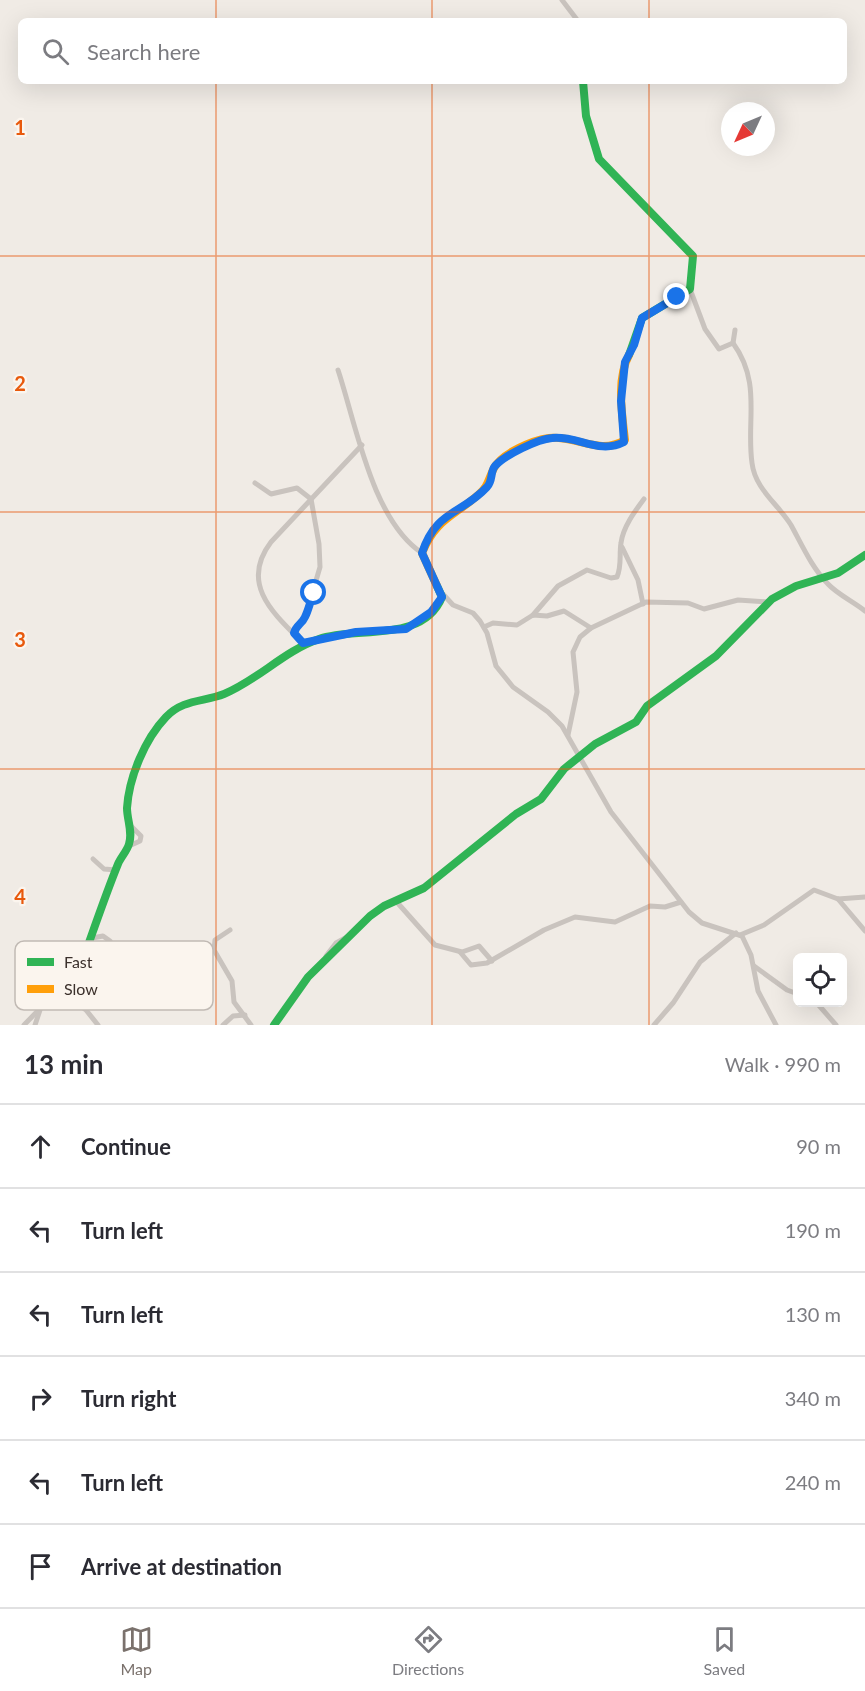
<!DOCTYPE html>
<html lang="en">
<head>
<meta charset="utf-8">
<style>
	:root { --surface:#fff; --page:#f2f2f3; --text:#2b2b33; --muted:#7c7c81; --line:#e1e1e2; --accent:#7a716c }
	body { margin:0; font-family:Lato,sans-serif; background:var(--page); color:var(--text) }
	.controls { position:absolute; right:18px; bottom:18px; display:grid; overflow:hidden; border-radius:9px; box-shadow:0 6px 24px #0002 }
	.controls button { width:54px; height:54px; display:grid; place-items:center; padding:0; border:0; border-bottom:2px solid var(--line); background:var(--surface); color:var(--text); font:30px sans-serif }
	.compass { position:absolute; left:721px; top:102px; width:54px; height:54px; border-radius:50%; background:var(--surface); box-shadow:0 6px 24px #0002; rotate:226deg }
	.stop { position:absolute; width:18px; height:18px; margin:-14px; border:4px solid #1a73e8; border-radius:50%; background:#fff }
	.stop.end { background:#1a73e8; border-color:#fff; box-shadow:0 2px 6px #0008 }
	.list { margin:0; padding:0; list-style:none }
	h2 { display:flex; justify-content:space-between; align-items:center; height:78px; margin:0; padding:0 24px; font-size:26px }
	h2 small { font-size:20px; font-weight:400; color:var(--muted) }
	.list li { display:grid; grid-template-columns:39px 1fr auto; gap:18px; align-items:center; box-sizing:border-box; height:84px; padding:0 24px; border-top:2px solid var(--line) }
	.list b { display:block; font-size:22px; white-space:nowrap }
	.list em { font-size:20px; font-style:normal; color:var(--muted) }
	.icon { flex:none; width:33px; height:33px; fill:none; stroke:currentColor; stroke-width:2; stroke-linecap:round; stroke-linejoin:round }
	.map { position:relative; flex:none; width:865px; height:1025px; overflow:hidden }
	.search { position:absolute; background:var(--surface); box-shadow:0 6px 24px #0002; left:18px; right:18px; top:18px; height:66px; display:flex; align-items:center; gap:15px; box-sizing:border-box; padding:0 21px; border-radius:9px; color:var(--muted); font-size:22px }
	.sheet { height:582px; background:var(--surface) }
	nav { display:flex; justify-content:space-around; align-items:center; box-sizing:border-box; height:84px; border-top:2px solid var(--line); background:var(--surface); font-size:16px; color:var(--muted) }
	nav a { display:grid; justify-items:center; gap:3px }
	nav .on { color:var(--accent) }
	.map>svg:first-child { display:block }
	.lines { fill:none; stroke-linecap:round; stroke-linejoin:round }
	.street { stroke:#c9c3be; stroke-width:5 }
	.fast { stroke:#30b455; stroke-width:8 }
	.slow { stroke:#ff9f0a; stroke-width:8 }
	.route { stroke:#1a73e8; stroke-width:8 }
	.grid { fill:none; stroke:#e8590c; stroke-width:1.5; stroke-opacity:0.55 }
	.key { fill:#fbf5ee; stroke:#c1bab4; stroke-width:1.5 }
	.key-label { font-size:16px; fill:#3b302b }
	.grid-label { font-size:20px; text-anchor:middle; font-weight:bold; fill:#e8590c; stroke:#fbf5ee; stroke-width:4.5; stroke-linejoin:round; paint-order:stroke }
</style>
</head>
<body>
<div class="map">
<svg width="865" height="1025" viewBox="0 0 865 1025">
	<rect width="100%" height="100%" fill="#f0ebe5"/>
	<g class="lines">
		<g class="street">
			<polyline points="562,0 578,21"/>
			<path d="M690,289L705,329L719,349L733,343C762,383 746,420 752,463C755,489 778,504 791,525C802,545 812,568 828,584C837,594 854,602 865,611"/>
			<polyline points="733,343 735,330"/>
			<path d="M338,370C356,424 372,520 422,553"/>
			<polyline points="255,483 271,494 297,488 311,499 319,544 320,567 305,618 297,626 294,633"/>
			<polyline points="622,547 638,580 643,604"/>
			<polyline points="442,593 453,605 473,613 480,621 487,633 496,666 513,687 548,712 562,726 611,812 689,912 702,923 742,936 751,955 758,991 776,1025"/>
			<path d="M533,615L558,586L587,570L611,578L617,577C622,565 619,555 621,543C623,527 635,511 644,499"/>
			<polyline points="484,627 493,623 517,625 533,615 547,616 564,611 591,628"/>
			<path d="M303,643C274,614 239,584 271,542L362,445"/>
			<polyline points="568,735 577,692 573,652 580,637 591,628 646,602 688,603 704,609 738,600 768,602"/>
			<polyline points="129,846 140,841 141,836 130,825"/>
			<polyline points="93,859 104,869 116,870"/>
			<polyline points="838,899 865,931"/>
			<polyline points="395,900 435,945 462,952 479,946 492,961"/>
			<polyline points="230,930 215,940 214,950 232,981 234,1002 251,1025"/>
			<polyline points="740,935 764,925 814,890 838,899 865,897"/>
			<polyline points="92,938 103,936 110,941"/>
			<polyline points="460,952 471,965 487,963 544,930 575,917 615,922 650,906 665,907 681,902"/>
			<polyline points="326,956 336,943 347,937"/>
			<polyline points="754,966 787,990 798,994"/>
			<polyline points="36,967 60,991 86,1010 98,1025"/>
			<polyline points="60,991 78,978"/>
			<polyline points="816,1002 836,1025"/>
			<polyline points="24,1025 59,989"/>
			<polyline points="35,1025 40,1010"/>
			<polyline points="223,1025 233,1016 245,1015"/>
			<polyline points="654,1025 673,1003 700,962 736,933"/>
		</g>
		<g class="fast">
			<polyline points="583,81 586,116 599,159 693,256 690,289 642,318 629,355"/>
			<path d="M82,1006L78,978L82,962C94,929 105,896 118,864C121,857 127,851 129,844C133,832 127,820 127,808C129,777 145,739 166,717C183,699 204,702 224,694C258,680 284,651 319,639C356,626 423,644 442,597L437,586"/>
			<polyline points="274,1025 308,977 370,916 384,906 424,888 516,814 541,799 564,769 595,744 636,722 647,706 716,656 772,599 796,586 838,573 865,555"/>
		</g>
		<path class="slow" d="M437,586L422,553C436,519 453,517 478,495C489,486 488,479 494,468C502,453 533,440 549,438C576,435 599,456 625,440C622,414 616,379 629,355"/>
	</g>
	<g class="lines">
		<path class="route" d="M314,593C310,601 309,609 305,617C302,624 296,625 294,633L303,643L356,632L406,629L431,612L442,597L422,553C436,510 461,515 487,487C493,481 490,472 495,466C505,455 538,439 552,438C577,435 599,455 624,442L621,401L625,362L634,345L642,318L677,297"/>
	</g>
	<path class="grid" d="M216,0V21M432,0V21M649,0V21M216,81V1025M432,81V1025M649,81V1025M0,256H865M0,512H865M0,769H865"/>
	<rect x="15" y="941" width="198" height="69" rx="9" class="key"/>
	<rect x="27" y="958" width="27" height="8" fill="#30b455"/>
	<rect x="27" y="985" width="27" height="8" fill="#ff9f0a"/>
	<g class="key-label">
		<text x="64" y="968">Fast</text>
		<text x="64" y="995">Slow</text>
	</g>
	<g class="grid-label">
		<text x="20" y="135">1</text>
		<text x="20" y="391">2</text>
		<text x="20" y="647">3</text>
		<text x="20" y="904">4</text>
	</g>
</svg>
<div class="controls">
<button><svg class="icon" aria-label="locate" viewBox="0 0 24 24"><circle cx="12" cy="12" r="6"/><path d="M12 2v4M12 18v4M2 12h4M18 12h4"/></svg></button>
</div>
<svg class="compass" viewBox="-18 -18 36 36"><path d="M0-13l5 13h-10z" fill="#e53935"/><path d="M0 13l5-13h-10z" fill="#7c7c81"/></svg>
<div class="stop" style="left:314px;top:593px"></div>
<div class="stop end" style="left:677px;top:297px"></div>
<div class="search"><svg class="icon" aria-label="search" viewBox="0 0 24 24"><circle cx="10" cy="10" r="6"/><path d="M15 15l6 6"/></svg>Search here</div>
</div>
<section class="sheet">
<h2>13 min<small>Walk · 990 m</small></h2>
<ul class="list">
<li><svg class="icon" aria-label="ahead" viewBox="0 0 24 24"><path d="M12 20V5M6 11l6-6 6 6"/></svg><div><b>Continue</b></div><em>90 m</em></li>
<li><svg class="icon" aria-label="left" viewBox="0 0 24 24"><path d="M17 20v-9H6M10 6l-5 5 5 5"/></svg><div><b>Turn left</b></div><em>190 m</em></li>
<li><svg class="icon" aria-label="left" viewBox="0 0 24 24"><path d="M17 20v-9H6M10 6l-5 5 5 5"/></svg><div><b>Turn left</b></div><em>130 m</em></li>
<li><svg class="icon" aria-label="right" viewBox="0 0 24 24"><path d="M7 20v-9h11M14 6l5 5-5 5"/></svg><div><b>Turn right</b></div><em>340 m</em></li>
<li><svg class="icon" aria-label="left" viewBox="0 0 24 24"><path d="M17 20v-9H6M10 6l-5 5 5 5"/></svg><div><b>Turn left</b></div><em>240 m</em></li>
<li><svg class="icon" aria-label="arrive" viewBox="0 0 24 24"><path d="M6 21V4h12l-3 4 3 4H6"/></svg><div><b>Arrive at destination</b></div></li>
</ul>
</section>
<nav>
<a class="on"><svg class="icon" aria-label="map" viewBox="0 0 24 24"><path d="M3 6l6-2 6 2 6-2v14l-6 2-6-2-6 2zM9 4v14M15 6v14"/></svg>Map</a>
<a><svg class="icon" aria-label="directions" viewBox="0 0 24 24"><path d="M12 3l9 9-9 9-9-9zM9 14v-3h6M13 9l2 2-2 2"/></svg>Directions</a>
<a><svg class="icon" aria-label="saved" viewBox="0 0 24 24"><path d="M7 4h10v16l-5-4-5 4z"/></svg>Saved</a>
</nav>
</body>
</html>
